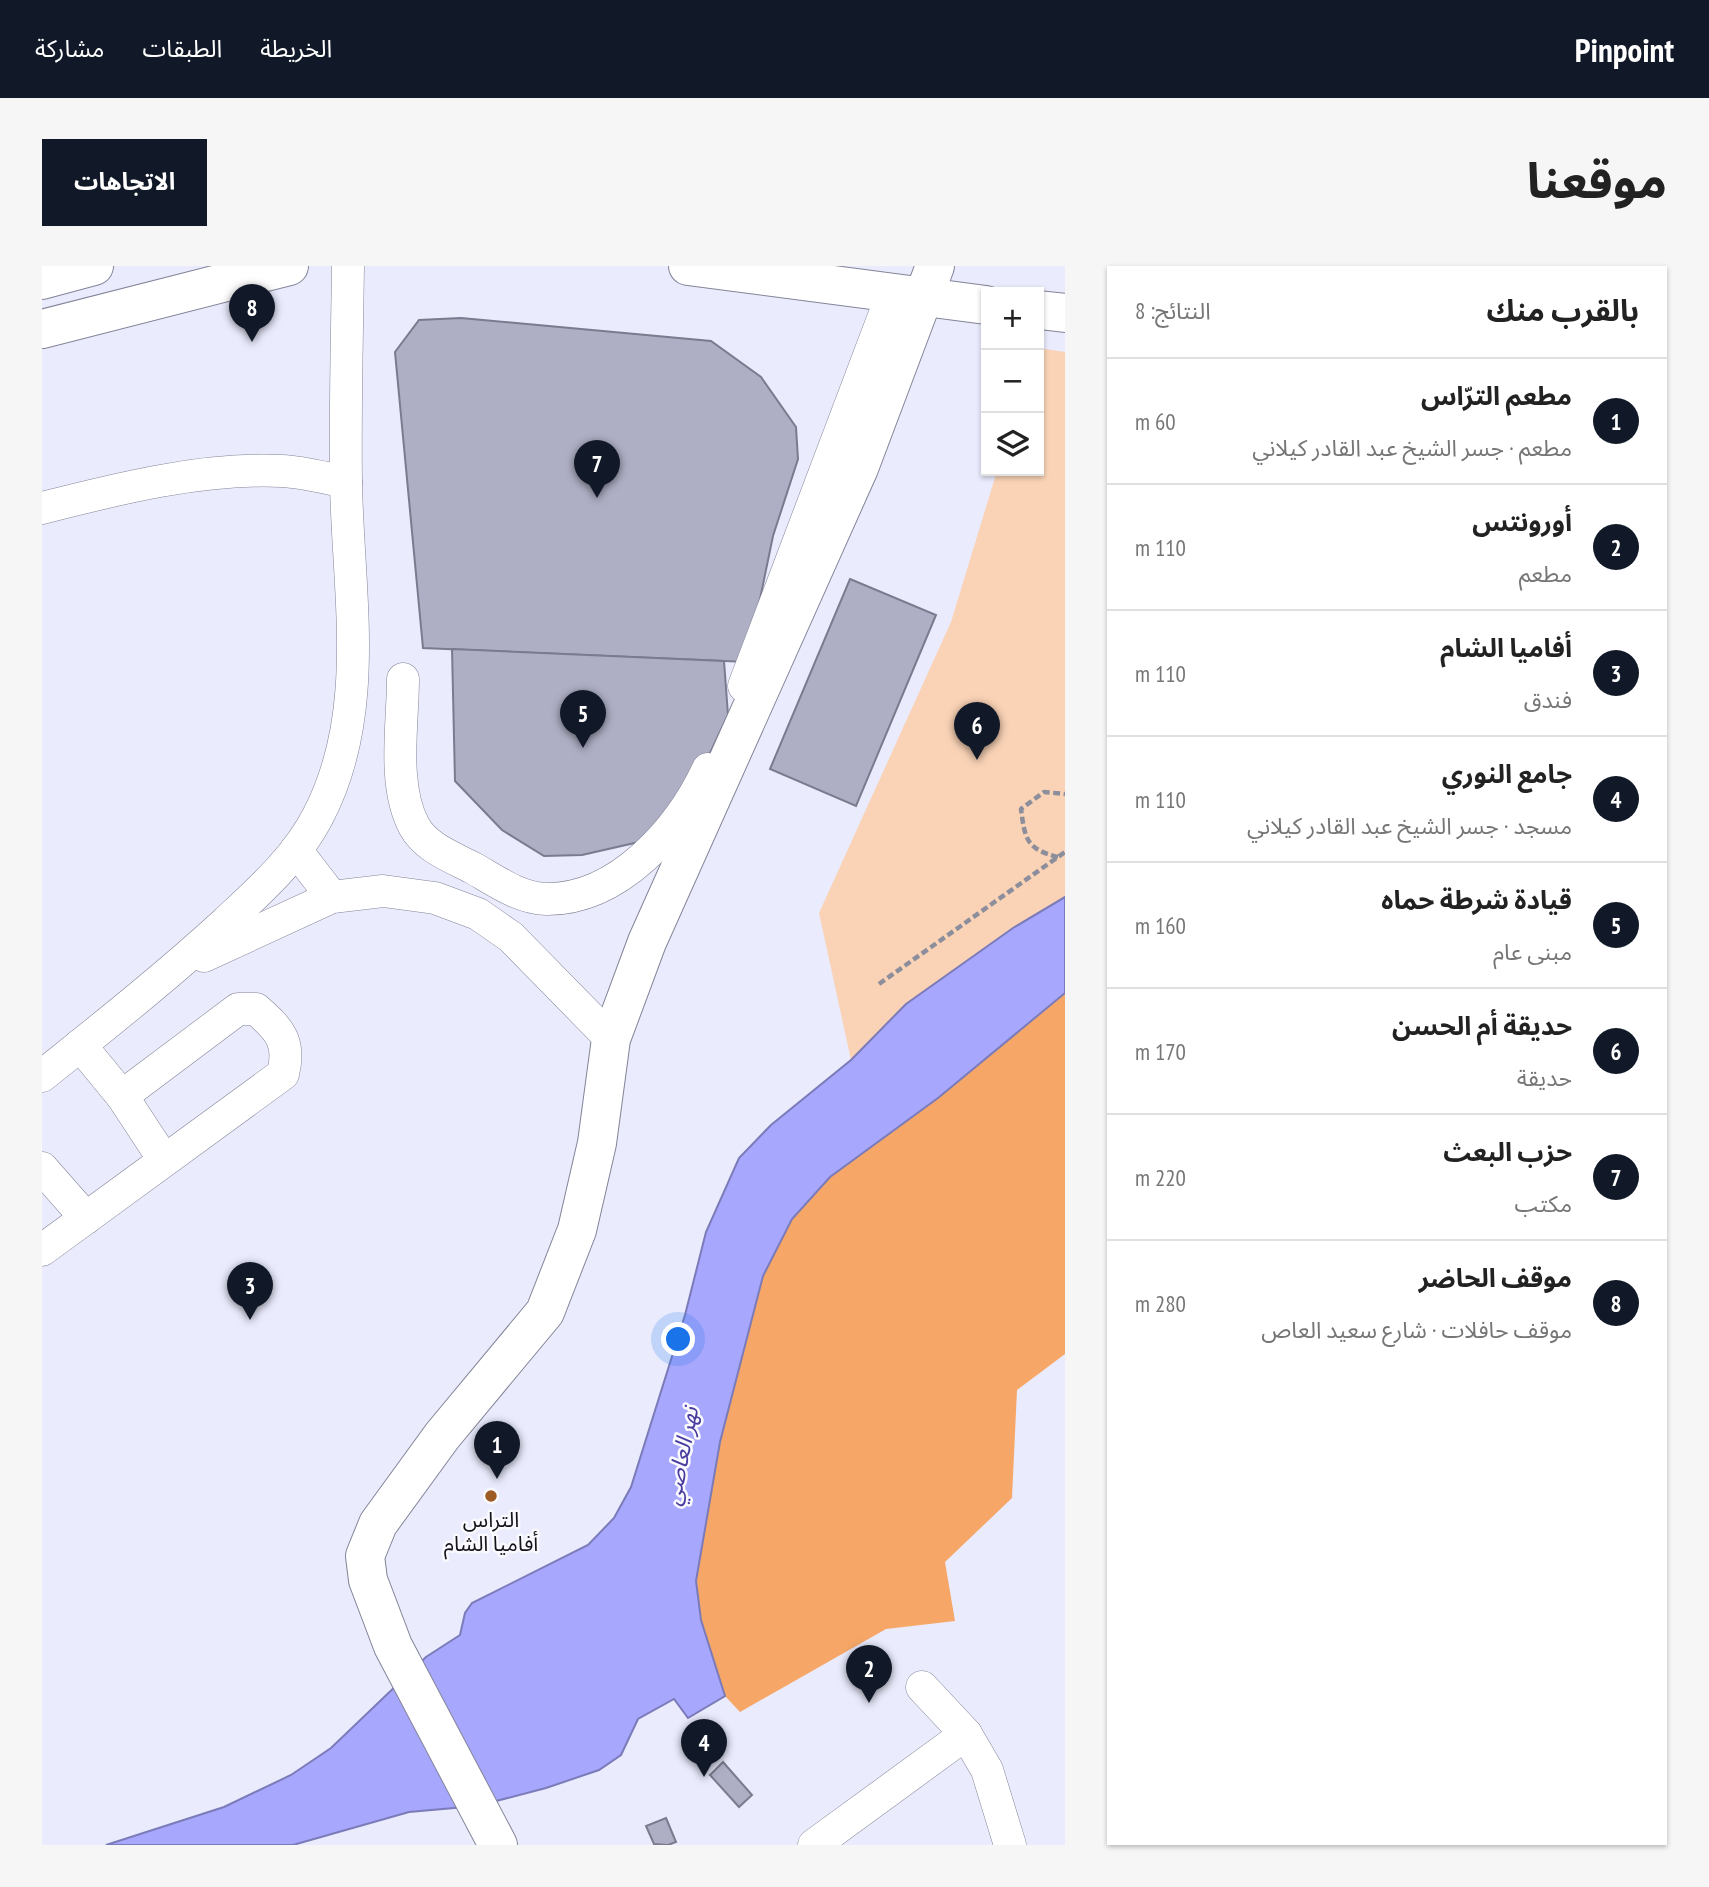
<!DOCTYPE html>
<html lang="ar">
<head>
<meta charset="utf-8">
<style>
	:root { --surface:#fff; --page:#f6f6f6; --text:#222; --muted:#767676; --line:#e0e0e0; --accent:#111827 }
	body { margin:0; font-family:"PT Sans Narrow","Noto Sans Arabic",sans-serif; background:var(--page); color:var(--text); direction:rtl }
	.controls { position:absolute; right:21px; top:21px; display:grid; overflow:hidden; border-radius:0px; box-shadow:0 2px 5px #0004 }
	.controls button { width:63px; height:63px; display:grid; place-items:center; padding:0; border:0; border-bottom:2px solid var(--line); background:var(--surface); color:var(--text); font:35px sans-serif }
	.you { position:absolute; left:637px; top:1074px; width:24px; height:24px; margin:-18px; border:5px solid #fff; border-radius:50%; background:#1a73e8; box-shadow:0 0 0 10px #1a73e833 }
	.badge { display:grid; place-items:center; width:46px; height:46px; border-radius:50%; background:var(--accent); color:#fff; font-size:23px; font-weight:700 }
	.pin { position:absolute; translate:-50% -58px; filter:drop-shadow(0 2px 4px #0008) }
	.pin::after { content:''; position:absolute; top:37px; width:24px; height:21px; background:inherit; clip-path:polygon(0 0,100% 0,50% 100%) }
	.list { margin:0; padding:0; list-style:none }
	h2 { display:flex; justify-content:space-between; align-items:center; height:91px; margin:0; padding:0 28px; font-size:30px }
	h2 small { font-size:23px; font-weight:400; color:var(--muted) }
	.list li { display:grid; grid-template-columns:46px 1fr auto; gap:21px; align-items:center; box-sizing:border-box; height:126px; padding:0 28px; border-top:2px solid var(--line) }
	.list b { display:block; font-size:26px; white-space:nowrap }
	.list p { margin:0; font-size:23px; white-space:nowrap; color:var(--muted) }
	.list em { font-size:23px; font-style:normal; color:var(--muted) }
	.icon { flex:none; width:38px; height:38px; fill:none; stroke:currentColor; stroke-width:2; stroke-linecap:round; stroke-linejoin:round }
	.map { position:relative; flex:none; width:1023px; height:1579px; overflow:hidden; direction:ltr; border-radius:0px }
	header { display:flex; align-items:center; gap:42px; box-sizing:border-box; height:98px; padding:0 35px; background:var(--accent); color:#fff }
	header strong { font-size:33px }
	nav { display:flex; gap:38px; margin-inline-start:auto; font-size:24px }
	.intro { display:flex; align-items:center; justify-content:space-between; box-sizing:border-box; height:168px; padding:0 42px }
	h1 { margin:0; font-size:49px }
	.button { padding:18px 32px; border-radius:0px; background:var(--accent); color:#fff; font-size:24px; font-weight:700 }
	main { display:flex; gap:42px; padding:0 42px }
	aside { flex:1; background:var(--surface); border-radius:0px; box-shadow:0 2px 5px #0004 }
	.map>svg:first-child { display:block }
	.green { fill:#fad3b6 }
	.forest { fill:#f6a767 }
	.water { fill:#a7a7fd; stroke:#7b7bb9; stroke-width:2 }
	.building { fill:#aeafc4; stroke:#7a7b8f; stroke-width:2 }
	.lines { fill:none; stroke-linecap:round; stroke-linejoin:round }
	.minor-casing { stroke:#838498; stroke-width:33 }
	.major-casing { stroke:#838498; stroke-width:40 }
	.path { stroke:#8d8e9b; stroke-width:4.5; stroke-dasharray:7 3.5; stroke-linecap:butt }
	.minor { stroke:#fff; stroke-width:32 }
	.major { stroke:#fff; stroke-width:38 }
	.poi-dot { fill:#9c5c24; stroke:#f9f9fe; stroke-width:2.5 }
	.labels { text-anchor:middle; stroke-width:5; stroke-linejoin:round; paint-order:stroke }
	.poi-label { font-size:21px; fill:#13131a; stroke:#f9f9fe }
	.water-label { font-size:23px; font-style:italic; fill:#483c9e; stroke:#f9f9fe }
</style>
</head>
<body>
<header>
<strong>Pinpoint</strong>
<nav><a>الخريطة</a><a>الطبقات</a><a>مشاركة</a></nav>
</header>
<div class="intro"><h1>موقعنا</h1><a class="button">الاتجاهات</a></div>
<main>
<aside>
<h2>بالقرب منك<small>النتائج: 8</small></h2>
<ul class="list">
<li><span class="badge">1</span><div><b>مطعم الترّاس</b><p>مطعم · جسر الشيخ عبد القادر كيلاني</p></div><em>60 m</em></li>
<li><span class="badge">2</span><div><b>أورونتس</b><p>مطعم</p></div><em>110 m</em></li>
<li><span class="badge">3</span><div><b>أفاميا الشام</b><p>فندق</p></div><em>110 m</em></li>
<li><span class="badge">4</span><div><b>جامع النوري</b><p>مسجد · جسر الشيخ عبد القادر كيلاني</p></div><em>110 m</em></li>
<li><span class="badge">5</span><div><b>قيادة شرطة حماه</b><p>مبنى عام</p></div><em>160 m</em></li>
<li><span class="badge">6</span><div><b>حديقة أم الحسن</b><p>حديقة</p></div><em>170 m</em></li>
<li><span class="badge">7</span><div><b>حزب البعث</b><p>مكتب</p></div><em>220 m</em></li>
<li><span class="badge">8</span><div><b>موقف الحاضر</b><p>موقف حافلات · شارع سعيد العاص</p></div><em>280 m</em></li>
</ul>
</aside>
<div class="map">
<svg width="1023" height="1579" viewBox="0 0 1023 1579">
	<rect width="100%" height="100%" fill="#eaebfd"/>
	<polygon class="green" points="997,82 1023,86 1023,631 971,662 864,738 809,794 777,647 909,356 955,205 997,205"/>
	<polygon class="forest" points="1023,727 1023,1088 975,1124 970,1232 903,1296 913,1355 844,1363 698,1446 683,1430 669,1389 659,1354 654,1315 678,1176 721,1010 750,953 788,911 896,832"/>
	<polygon class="water" points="1023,631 1023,727 896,832 788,911 750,953 721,1010 678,1176 654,1315 659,1354 683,1430 646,1452 632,1433 596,1453 579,1489 557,1504 504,1522 435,1540 367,1546 251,1579 64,1579 182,1541 249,1509 289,1482 384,1391 418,1369 423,1347 430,1337 546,1279 572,1252 589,1221 643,1049 664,966 697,892 729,859 809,794 864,738 971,662"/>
	<g class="building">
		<polygon points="419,52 669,75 719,111 754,161 756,193 731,270 705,396 381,382 353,86 377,54"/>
		<polygon points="808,313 894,349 814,540 728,503"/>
		<polygon points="410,383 682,395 686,449 643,540 610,573 540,589 502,590 460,564 413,515"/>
		<polygon points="681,1496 710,1529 697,1541 668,1509"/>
		<polygon points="624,1552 634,1576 626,1579 612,1578 604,1560"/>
	</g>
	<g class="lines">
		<g class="minor-casing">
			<g id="minor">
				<path d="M0,242C74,223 163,201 240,205C261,206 283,212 304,216"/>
				<path d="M361,413C361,458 350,518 372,560C384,582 410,591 431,602C454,615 477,632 504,633C577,634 638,563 666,503"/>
				<polyline points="702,420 850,29"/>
				<polyline points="254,584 290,631"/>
				<polyline points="162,690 290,631 341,625 393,632 436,648 469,671 569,773"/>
				<path d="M0,810C62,760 124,711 183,657C217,625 254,593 276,550C330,447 306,328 304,217C303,145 305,72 306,0"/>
				<polyline points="80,830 122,894"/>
				<polyline points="0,902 44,952"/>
				<path d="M0,984L241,808C249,776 238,764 214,743H196L80,830L38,779"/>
				<polyline points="880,1421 924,1468 945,1504 968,1579"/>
				<polyline points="772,1579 924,1468"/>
			</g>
		</g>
		<g class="major-casing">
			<g id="major">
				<polyline points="646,0 944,39"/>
				<polyline points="0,14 52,0"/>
				<polyline points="997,44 1023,47"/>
				<polyline points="0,63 247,0"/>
				<polyline points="456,1579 351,1380 326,1314 323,1290 336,1258 400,1170 503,1046 535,964 555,877 569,773 605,676 817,202 893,0"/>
			</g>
		</g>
		<g class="path">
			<path d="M1016,591C984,583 983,573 979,543L1002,526L1023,528"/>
			<polyline points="837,718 1023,586"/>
		</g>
		<use href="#minor" class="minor"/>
		<use href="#major" class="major"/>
	</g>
	<circle class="poi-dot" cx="449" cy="1230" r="7"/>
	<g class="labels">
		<g class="poi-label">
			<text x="449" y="1261">التراس<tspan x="449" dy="24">أفاميا الشام</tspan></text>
		</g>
		<g class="water-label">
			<text transform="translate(639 1190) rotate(-79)" y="8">نهر العاصي</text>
		</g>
	</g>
</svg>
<div class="controls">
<button>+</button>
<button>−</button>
<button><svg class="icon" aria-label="layers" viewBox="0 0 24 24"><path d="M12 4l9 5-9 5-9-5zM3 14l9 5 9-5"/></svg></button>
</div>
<div class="you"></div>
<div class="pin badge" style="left:455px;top:1213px">1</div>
<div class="pin badge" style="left:827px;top:1437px">2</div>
<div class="pin badge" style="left:208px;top:1054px">3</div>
<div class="pin badge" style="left:662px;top:1511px">4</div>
<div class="pin badge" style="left:541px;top:482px">5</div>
<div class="pin badge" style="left:935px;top:494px">6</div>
<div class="pin badge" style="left:555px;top:232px">7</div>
<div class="pin badge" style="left:210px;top:76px">8</div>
</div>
</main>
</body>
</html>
